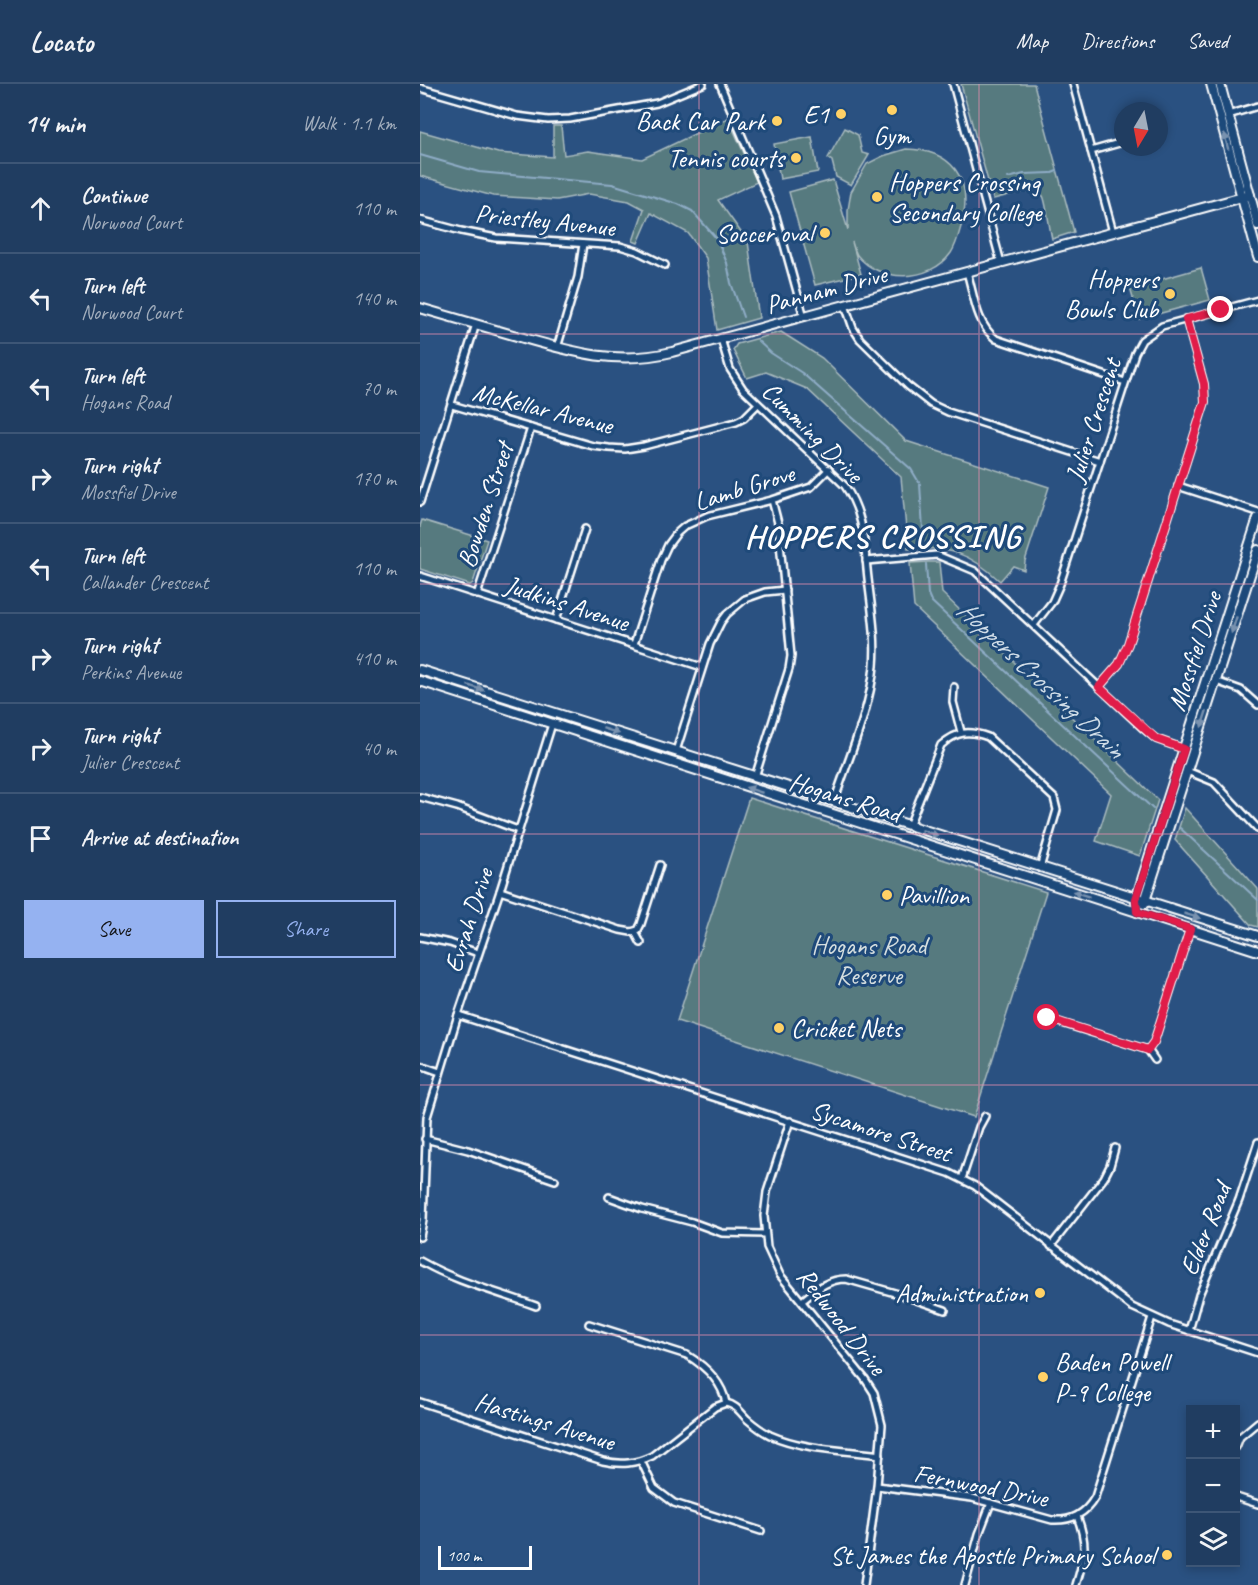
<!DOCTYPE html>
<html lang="en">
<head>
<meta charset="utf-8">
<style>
	:root { --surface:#203d61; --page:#284467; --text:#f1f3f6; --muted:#a2aebd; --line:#3d5676; --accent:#95b2f1 }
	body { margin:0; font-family:Caveat,sans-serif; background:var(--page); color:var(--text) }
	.controls { position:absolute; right:18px; bottom:18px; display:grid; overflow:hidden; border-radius:0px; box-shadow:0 3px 9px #0003 }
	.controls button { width:54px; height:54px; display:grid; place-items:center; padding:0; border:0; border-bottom:2px solid var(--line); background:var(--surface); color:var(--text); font:30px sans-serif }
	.compass { position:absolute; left:694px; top:18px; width:54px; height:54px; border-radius:50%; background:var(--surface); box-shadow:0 3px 9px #0003; rotate:190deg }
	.scale { position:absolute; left:18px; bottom:15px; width:94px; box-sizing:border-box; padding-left:6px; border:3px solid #fff; border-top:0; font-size:16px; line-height:21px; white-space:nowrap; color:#fff; -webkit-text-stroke:4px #1f4a7a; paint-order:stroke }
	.stop { position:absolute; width:18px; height:18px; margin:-14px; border:4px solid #e11d48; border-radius:50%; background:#fff }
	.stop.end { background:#e11d48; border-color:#fff; box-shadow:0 2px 6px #0008 }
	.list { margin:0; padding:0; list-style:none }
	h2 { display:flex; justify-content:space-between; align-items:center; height:78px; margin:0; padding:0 24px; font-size:26px }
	h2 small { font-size:20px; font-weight:400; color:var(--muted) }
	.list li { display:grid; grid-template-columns:39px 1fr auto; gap:18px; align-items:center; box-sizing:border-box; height:90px; padding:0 24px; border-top:2px solid var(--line) }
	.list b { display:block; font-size:22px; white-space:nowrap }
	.list p { margin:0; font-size:20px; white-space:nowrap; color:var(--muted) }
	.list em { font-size:20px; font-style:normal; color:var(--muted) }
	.actions { display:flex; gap:12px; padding:18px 24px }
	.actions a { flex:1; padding:14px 0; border:2px solid var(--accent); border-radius:0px; text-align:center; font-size:21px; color:var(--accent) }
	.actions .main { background:var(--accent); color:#111 }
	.icon { flex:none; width:33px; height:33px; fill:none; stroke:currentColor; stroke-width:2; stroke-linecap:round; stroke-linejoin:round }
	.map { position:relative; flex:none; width:838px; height:1501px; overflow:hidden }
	header { display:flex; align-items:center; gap:36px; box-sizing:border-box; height:84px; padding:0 30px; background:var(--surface); border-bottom:2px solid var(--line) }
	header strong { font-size:28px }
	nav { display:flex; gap:33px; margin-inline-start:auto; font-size:21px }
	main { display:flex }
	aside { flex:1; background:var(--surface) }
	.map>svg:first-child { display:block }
	.green { fill:#577a7f; stroke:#abbcbf; stroke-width:1.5 }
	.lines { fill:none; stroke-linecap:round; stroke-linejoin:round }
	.stream { stroke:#8fadc7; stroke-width:2 }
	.street-casing { stroke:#fff; stroke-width:10 }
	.secondary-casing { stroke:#fff; stroke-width:12 }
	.street { stroke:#1f4a7a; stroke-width:5 }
	.secondary { stroke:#1f4a7a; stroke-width:8 }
	.oneway { fill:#7992af }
	.route { stroke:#e11d48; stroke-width:8 }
	.grid { fill:none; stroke:#e08cad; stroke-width:1.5; stroke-opacity:0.55 }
	.poi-dot { fill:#ffd166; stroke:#1f4a7a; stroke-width:2 }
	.labels { text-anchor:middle; stroke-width:6; stroke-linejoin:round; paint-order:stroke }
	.poi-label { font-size:26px; fill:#fff; stroke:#1f4a7a; text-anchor:end }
	.street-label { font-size:26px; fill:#fff; stroke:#1f4a7a }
	.park-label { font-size:26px; fill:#d5dedf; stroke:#1f4a7a }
	.water-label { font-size:27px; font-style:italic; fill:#d0dde8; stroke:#1f4a7a }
	.district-label { font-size:32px; font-weight:bold; letter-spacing:1.5px; fill:#fff; stroke:#1f4a7a }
</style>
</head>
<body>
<header>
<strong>Locato</strong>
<nav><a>Map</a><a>Directions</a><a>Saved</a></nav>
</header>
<main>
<aside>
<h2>14 min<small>Walk · 1.1 km</small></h2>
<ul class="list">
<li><svg class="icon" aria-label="ahead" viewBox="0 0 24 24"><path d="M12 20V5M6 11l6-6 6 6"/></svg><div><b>Continue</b><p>Norwood Court</p></div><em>110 m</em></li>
<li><svg class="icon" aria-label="left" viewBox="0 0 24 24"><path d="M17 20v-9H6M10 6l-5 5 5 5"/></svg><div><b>Turn left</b><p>Norwood Court</p></div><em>140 m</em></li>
<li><svg class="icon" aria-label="left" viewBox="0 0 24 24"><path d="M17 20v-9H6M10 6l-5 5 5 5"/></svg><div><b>Turn left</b><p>Hogans Road</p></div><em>70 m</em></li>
<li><svg class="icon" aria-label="right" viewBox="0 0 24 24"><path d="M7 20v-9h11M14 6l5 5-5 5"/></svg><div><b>Turn right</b><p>Mossfiel Drive</p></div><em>170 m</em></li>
<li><svg class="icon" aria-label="left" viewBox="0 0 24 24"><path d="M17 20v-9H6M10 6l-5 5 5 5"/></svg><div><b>Turn left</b><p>Callander Crescent</p></div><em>110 m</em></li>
<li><svg class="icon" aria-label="right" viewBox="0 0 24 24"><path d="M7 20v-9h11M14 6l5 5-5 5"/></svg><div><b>Turn right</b><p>Perkins Avenue</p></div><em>410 m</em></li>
<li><svg class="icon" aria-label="right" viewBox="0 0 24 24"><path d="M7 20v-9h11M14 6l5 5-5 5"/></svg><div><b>Turn right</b><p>Julier Crescent</p></div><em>40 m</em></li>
<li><svg class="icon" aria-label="arrive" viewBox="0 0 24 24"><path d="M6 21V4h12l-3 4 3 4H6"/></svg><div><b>Arrive at destination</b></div></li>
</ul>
<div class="actions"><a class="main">Save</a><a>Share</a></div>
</aside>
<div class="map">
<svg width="838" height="1501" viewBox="0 0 838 1501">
	<rect width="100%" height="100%" fill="#2a5181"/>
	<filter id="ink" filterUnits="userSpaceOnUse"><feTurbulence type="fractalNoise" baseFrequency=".0167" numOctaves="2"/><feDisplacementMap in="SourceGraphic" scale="12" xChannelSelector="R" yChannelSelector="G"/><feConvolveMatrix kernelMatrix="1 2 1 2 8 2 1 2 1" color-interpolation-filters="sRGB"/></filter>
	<g filter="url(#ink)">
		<g class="green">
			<path d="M541,0H614L654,148L632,155C630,148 626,116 623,112C616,101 584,113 573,115Z"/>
			<polygon points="308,34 337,98 298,116 328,158 339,234 297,246 286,174 268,149 231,129 218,159 213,157 224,125 209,117 169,110 137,116 73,112 0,92 0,47 78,69 133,73 133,42 141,42 144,71 168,67 222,75"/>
			<polygon points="425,44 438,51 442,69 449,71 431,101 416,93 412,77 408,74"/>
			<polygon points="392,53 398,88 360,95 354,60"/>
			<path d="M486,65C532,66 553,94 542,139C539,149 537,160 531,169C510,199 459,199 437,171C435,167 433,162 432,158L441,190L395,201L369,108L413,96L428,146V126L431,108L447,80L463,72Z"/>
			<polygon points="781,184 790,216 719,235 710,204"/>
			<path d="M361,248L402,274L486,357L629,403L605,477L604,486L593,482L580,497C550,469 529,462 488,465L481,393L387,305L346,288L327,294L313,266L317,260Z"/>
			<polygon points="2,436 67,456 53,499 50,501 0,485 0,442"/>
			<polygon points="508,478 519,478 522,509 738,716 720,772 676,757 691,710 494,523 490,479"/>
			<polygon points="329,714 626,808 554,1033 257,937"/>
			<polygon points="765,724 838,805 838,843 831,841 755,756"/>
		</g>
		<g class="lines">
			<g class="stream">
				<polyline points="0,71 59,88 192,100 258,120 272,127 297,155 307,179 311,199 323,233"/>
				<polyline points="632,89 637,87"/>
				<polyline points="588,94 604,90 631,89"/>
				<polyline points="338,257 351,269 382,289 491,385 500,400 504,461"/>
				<polyline points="506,480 508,510 511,517 733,725"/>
				<polyline points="760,744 838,816"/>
			</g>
			<g class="street-casing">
				<g id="street">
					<polyline points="300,0 356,132 384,233"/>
					<polyline points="533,0 581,179"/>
					<polyline points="653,0 693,148"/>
					<polyline points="0,4 97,32 128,36 150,35 237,19 283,0"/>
					<polyline points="808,31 838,22"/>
					<polyline points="730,63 730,64"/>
					<polyline points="671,67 703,58"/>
					<polyline points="0,136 41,147 76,154 200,162 217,167 245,181"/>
					<path d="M547,188C554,211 556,240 576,255L705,298"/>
					<polyline points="425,221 433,244 440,255 488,302 511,320 528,328 680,377"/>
					<path d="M301,255L310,285L323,305L425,402C443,428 444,455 447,485C450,517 457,550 454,582C450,627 428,675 414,718"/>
					<polyline points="137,264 158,193 163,160"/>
					<polyline points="32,321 173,362 189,364 205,365 224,362 316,338 324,334 338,320"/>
					<polyline points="758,402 838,428"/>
					<polyline points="0,418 56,240"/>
					<polyline points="446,477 517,471 555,487 724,645 736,655 764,665"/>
					<polyline points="0,492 282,583"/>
					<polyline points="57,511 111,344"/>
					<polyline points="136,536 165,445"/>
					<polyline points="614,541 632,518 640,500 715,269 722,256 742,242 838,216"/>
					<polyline points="214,560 241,476 248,461 257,449 265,442 287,432 352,416 391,403 409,385"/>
					<polyline points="796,597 821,606 838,621"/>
					<polyline points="534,603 533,618 541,648"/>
					<polyline points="679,603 699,580 708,560 785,318 784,300 766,235"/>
					<polyline points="256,667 290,560 301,538 307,530 325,515 345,508 365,506"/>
					<polyline points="767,687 794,698 838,745"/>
					<polyline points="335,693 369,585 371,572 358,439 352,416"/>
					<polyline points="0,713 37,723 98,746"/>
					<path d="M489,742L521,661C537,647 549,646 568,653L634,714L637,726L620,784"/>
					<polyline points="80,807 200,846 211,848 218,846 221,840 240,781"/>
					<polyline points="215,848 221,859"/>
					<polyline points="0,853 30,859 58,869"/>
					<polyline points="38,931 529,1089 555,1102 712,1223 749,1240 838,1269"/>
					<polyline points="626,934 728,966 734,958 770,845"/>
					<polyline points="728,966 735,976"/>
					<polyline points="0,981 20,988"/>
					<polyline points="370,1037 347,1108 344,1132 347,1163 360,1191 445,1295 454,1309 462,1341 457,1402 444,1501"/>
					<polyline points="5,1055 48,1066 135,1096"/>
					<polyline points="542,1095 559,1043 565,1032"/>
					<polyline points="189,1113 222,1125 272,1138 302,1149 344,1150"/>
					<polyline points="0,1153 3,1136 7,1033 38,931 80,807 132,640"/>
					<polyline points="631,1162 684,1094 690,1082 695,1064"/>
					<path d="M0,1177C39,1199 75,1207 116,1222"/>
					<path d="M382,1217C396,1206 407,1195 426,1195L482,1211L525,1226"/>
					<path d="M169,1240L267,1271C285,1282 302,1298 306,1319"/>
					<polyline points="769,1247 779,1211 819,1116 838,1058"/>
					<path d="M0,1318L183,1377C201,1381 215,1380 232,1372L295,1323L306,1319C316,1321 320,1328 327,1335C334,1341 342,1347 350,1351C384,1366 424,1366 460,1371"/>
					<polyline points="816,1363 820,1353 838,1338"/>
					<polyline points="221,1377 234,1404 254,1419 341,1447"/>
					<path d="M457,1402L552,1414L632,1436C651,1437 665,1431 675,1413L732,1233"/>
					<polyline points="816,1413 838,1420"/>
					<polyline points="545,1501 559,1450 571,1419"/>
					<path d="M656,1501C665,1472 668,1461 657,1432"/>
				</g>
			</g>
			<g class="secondary-casing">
				<g id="secondary">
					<polyline points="791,0 838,173"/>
					<polyline points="800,0 838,141"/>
					<path d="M0,224C31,233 62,242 93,251C149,267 194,282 252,268L830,111"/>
					<polyline points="0,586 838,852"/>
					<polyline points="0,597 838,867"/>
					<polyline points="724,820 838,466"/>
					<polyline points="717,828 716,815 738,745 838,434"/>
				</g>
			</g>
			<use href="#street" class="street"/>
			<use href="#secondary" class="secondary"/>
		</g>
		<defs><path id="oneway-solid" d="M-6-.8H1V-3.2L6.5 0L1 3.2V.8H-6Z" transform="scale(1.5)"/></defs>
		<g class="oneway">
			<use href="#oneway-solid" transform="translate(806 57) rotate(-105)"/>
			<use href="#oneway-solid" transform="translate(814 541) rotate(108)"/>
			<use href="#oneway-solid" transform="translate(56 604) rotate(18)"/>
			<use href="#oneway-solid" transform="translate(784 635) rotate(108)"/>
			<use href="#oneway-solid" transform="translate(191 647) rotate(18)"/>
			<use href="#oneway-solid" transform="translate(334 706) rotate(-162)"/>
			<use href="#oneway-solid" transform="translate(510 749) rotate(18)"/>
			<use href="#oneway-solid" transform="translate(661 810) rotate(-162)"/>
			<use href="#oneway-solid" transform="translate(772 832) rotate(17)"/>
		</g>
	</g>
	<g class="lines" filter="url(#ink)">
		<polyline class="route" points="627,934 728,966 734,958 770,845 717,828 716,815 764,665 736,655 679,603 699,580 708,560 785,318 784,300 766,235 801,226"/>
	</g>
	<path class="grid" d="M279,0V1501M559,0V1501M0,250H838M0,500H838M0,750H838M0,1001H838M0,1251H838"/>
	<g class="poi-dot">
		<circle cx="472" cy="26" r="6"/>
		<circle cx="421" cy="30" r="6"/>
		<circle cx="357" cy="37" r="6"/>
		<circle cx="376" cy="74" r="6"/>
		<circle cx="457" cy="113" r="6"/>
		<circle cx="405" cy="149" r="6"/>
		<circle cx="750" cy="210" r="6"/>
		<circle cx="467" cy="811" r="6"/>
		<circle cx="359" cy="944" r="6"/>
		<circle cx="620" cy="1209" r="6"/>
		<circle cx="623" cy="1293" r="6"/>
		<circle cx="747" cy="1471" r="6"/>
	</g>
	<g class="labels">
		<g class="poi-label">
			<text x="409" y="39">E1</text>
			<text x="345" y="46">Back Car Park</text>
			<text x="472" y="60" text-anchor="middle">Gym</text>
			<text x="364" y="83">Tennis courts</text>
			<text x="469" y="107" text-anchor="start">Hoppers Crossing<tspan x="469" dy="30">Secondary College</tspan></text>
			<text x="393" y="158">Soccer oval</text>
			<text x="738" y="204">Hoppers<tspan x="738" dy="30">Bowls Club</tspan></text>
			<text x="479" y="820" text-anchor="start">Pavillion</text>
			<text x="371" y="953" text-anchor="start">Cricket Nets</text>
			<text x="608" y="1218">Administration</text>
			<text x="635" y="1287" text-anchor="start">Baden Powell<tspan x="635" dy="30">P-9 College</tspan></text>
			<text x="735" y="1480">St James the Apostle Primary School</text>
		</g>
		<g class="street-label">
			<text transform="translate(125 136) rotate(6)" y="9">Priestley Avenue</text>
			<text transform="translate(406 205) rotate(-15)" y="9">Pannam Drive</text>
			<text transform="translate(123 324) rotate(14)" y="9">McKellar Avenue</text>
			<text transform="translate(673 336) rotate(-72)" y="9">Julier Crescent</text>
			<text transform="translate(393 348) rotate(45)" y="9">Cumming Drive</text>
			<text transform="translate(324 403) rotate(-17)" y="9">Lamb Grove</text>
			<text transform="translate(65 421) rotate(-72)" y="9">Bowden Street</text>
			<text transform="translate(147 519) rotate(18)" y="9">Judkins Avenue</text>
			<text transform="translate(774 567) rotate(-72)" y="9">Mossfiel Drive</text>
			<text transform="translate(425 713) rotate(17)" y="9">Hogans Road</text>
			<text transform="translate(48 836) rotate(-72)" y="9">Evrah Drive</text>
			<text transform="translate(461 1047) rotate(18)" y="9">Sycamore Street</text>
			<text transform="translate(785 1145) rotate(-68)" y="9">Elder Road</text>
			<text transform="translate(422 1237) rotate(52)" y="9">Redwood Drive</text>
			<text transform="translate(125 1337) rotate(17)" y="9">Hastings Avenue</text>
			<text transform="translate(561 1401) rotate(11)" y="9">Fernwood Drive</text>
		</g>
		<g class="park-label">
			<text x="449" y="870">Hogans Road<tspan x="449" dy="30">Reserve</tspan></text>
		</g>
		<g class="water-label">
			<text transform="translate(621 595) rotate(43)" y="9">Hoppers Crossing Drain</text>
		</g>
		<g class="district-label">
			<text x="463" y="463">HOPPERS CROSSING</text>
		</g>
	</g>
</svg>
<div class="controls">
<button>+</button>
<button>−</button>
<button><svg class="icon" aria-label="layers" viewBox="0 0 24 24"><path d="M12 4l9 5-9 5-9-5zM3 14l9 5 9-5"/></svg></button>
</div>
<svg class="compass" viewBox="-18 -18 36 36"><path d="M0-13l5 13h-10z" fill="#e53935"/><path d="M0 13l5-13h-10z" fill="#a2aebd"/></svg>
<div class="scale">100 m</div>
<div class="stop" style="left:627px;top:934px"></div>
<div class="stop end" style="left:801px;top:226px"></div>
</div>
</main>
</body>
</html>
